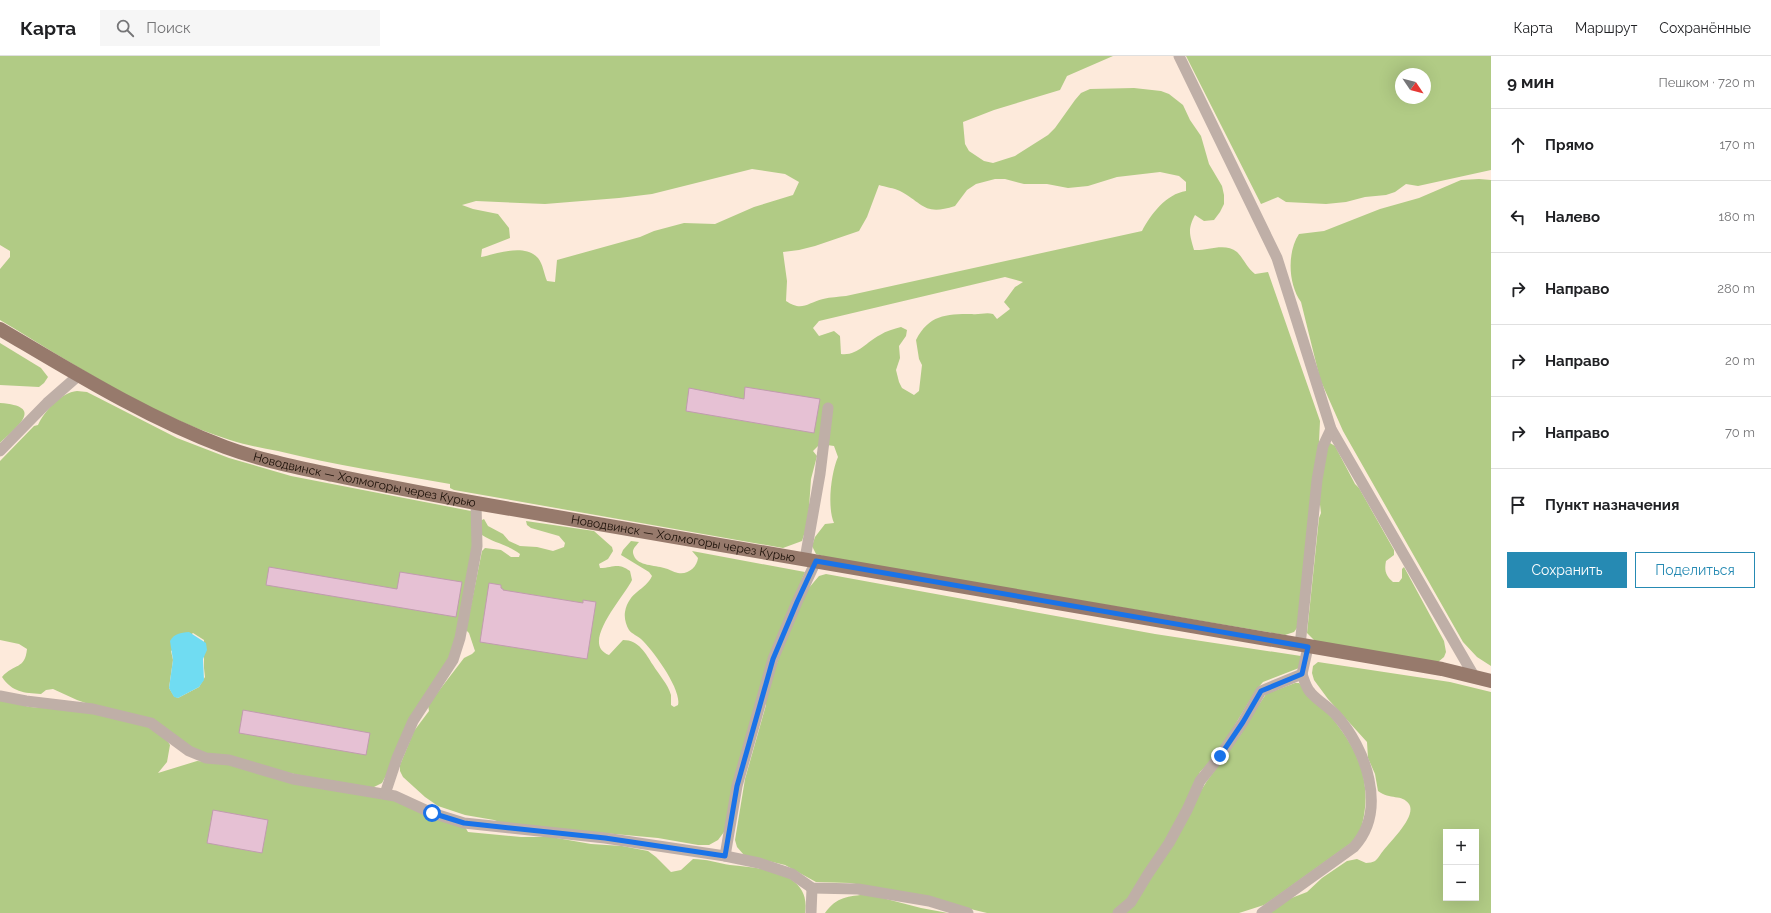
<!DOCTYPE html>
<html lang="ru">
<head>
<meta charset="utf-8">
<style>
	:root { --surface:#fff; --page:#f6f6f6; --text:#202124; --muted:#757577; --line:#e0e0e0; --accent:#268ab3 }
	body { margin:0; font-family:Raleway,sans-serif; background:var(--page); color:var(--text) }
	.controls { position:absolute; right:12px; bottom:12px; display:grid; overflow:hidden; border-radius:0px; box-shadow:0 4px 16px #0002 }
	.controls button { width:36px; height:36px; display:grid; place-items:center; padding:0; border:0; border-bottom:1px solid var(--line); background:var(--surface); color:var(--text); font:20px sans-serif }
	.compass { position:absolute; left:1395px; top:12px; width:36px; height:36px; border-radius:50%; background:var(--surface); box-shadow:0 4px 16px #0002; rotate:125deg }
	.stop { position:absolute; width:12px; height:12px; margin:-9px; border:3px solid #1a73e8; border-radius:50%; background:#fff }
	.stop.end { background:#1a73e8; border-color:#fff; box-shadow:0 1px 4px #0008 }
	.list { margin:0; padding:0; list-style:none }
	h2 { display:flex; justify-content:space-between; align-items:center; height:52px; margin:0; padding:0 16px; font-size:17px }
	h2 small { font-size:13px; font-weight:400; color:var(--muted) }
	.list li { display:grid; grid-template-columns:26px 1fr auto; gap:12px; align-items:center; box-sizing:border-box; height:72px; padding:0 16px; border-top:1px solid var(--line) }
	.list b { display:block; font-size:15px; white-space:nowrap }
	.list em { font-size:13px; font-style:normal; color:var(--muted) }
	.actions { display:flex; gap:8px; padding:12px 16px }
	.actions a { flex:1; padding:9px 0; border:1px solid var(--accent); border-radius:0px; text-align:center; font-size:14px; color:var(--accent) }
	.actions .main { background:var(--accent); color:#fff }
	.icon { flex:none; width:22px; height:22px; fill:none; stroke:currentColor; stroke-width:2; stroke-linecap:round; stroke-linejoin:round }
	.map { position:relative; flex:none; width:1491px; height:857px; overflow:hidden }
	header { display:flex; align-items:center; gap:24px; box-sizing:border-box; height:56px; padding:0 20px; background:var(--surface); border-bottom:1px solid var(--line) }
	header strong { font-size:19px }
	nav { display:flex; gap:22px; margin-inline-start:auto; font-size:14px }
	.search { width:280px; height:36px; background:var(--page); display:flex; align-items:center; gap:10px; box-sizing:border-box; padding:0 14px; border-radius:0px; color:var(--muted); font-size:15px }
	main { display:flex }
	aside { flex:1; background:var(--surface) }
	.map>svg:first-child { display:block }
	.green { fill:#b1cb85; fill-rule:evenodd }
	.water { fill:#70dcf2 }
	.building { fill:#e6c1d4; stroke:#c09cae }
	.lines { fill:none; stroke-linecap:round; stroke-linejoin:round }
	.minor { stroke:#bfafa7; stroke-width:11 }
	.major { stroke:#977a6c; stroke-width:14 }
	.route { stroke:#1a73e8; stroke-width:5 }
	.labels { text-anchor:middle; stroke-width:3; stroke-linejoin:round; paint-order:stroke }
	.street-label { font-size:12px; fill:#190e06; stroke:#fdeadb }
</style>
</head>
<body>
<header>
<strong>Карта</strong>
<div class="search"><svg class="icon" aria-label="search" viewBox="0 0 24 24"><circle cx="10" cy="10" r="6"/><path d="M15 15l6 6"/></svg>Поиск</div>
<nav><a>Карта</a><a>Маршрут</a><a>Сохранённые</a></nav>
</header>
<main>
<div class="map">
<svg width="1491" height="857" viewBox="0 0 1491 857">
	<rect width="100%" height="100%" fill="#fdeadb"/>
	<g class="green">
		<path d="M0,0H1113L1067,20L1060,34L994,54L963,66L965,88L969,95L984,105L993,107L1015,100L1048,79L1055,72L1075,44L1081,37L1090,33L1134,32L1161,35L1169,38L1183,49L1190,64L1201,80L1209,108L1222,130L1224,139V148L1220,156L1214,164L1204,165L1195,159C1187,174 1190,179 1194,194C1207,195 1225,186 1237,196C1244,203 1247,212 1255,218L1268,216L1320,365L1319,386L1300,568L1294,576L1285,579L834,503L816,498L812,490L815,481L825,468L834,467C827,451 831,417 838,401L834,390L820,388L813,395L817,400L811,423L808,466L802,485L783,492L454,434L450,432V428C393,418 335,409 278,395C262,392 246,389 230,384C148,358 74,308 0,264V213L10,201V195L0,189ZM752,113L785,118L799,126L793,139L754,151L715,168L684,167L654,175L640,181L557,204L555,226L547,225C544,218 543,208 538,202C524,187 497,198 481,201L482,193L510,182L509,172L498,158L473,153L462,149L476,145L545,148L619,142L652,138ZM1160,116L1179,120L1186,126V135C1166,138 1151,158 1142,175L846,240C838,241 831,241 823,243C807,247 802,256 786,245L787,225L783,196L799,194L815,190L859,175L867,161L879,129C885,131 894,132 900,135C924,148 924,160 955,150L967,134L976,128L995,123H1005L1024,128H1047L1068,132L1088,130L1117,121ZM1005,221L1023,226L1015,231L1004,246L1010,253L997,263L993,258C986,256 979,259 972,258C945,258 929,259 916,284L919,303L922,309L919,335L914,339L902,332L899,326L896,314L900,302L899,290L906,280L907,274L901,271C894,273 886,275 880,279C866,286 858,300 841,298L840,280L834,275L819,280L813,272L819,265Z"/>
		<path d="M1186,0H1491V114L1418,130L1406,128L1395,136L1386,139L1365,141L1346,146L1326,148L1286,146L1278,141L1261,148ZM1401,18H1425V42H1401Z"/>
		<path d="M1479,123L1491,124V610L1477,601L1463,586L1343,375L1320,323L1301,246C1288,228 1287,196 1299,178L1324,175L1380,153L1419,142L1461,124Z"/>
		<polygon points="0,287 41,312 48,321 44,327 39,331 0,329"/>
		<path d="M77,335L87,336L177,382L229,402L291,420L471,455L473,490L456,583L449,603L382,727L372,732L329,726L208,698L191,691L171,677L77,644L53,633L46,634L41,638C24,637 12,636 2,621C14,607 25,614 27,593L19,588L0,584V405L34,370L38,369C44,356 61,336 77,335ZM193,577L204,584V612L205,621L199,631L178,642L174,640L169,632L173,604L171,595Z"/>
		<path d="M0,347C45,350 18,370 0,387Z"/>
		<path d="M1330,387L1335,390L1355,428L1359,432L1394,494V499L1386,505C1384,515 1386,520 1393,526H1399L1402,522V513L1404,511L1444,585L1446,596L1444,601L1438,606L1315,585L1307,577L1319,462L1321,457L1319,440L1324,392Z"/>
		<path d="M484,463L488,470L503,478L509,485L520,490L537,491L553,495L564,491L565,487L559,480L531,472L527,469L526,465L594,475L612,491L613,495L608,503L599,508L600,512C614,512 617,506 630,515L632,524C625,540 579,588 609,599L623,584C639,584 646,598 653,609C659,619 668,628 671,639C671,642 671,646 671,649L674,651L678,649C682,634 653,594 641,583C638,580 632,578 629,574C626,569 624,562 625,556C629,535 645,535 652,520L649,516L621,499L623,494L631,485L639,486C635,491 631,494 634,500C638,510 655,509 664,512C669,513 673,516 678,517C688,519 697,511 698,502L692,495L805,516L770,601L724,776L718,784L709,789H698L658,782L505,768L494,764L465,759L438,750L425,741L403,721L400,715V709L414,675L429,655L428,649L464,602L472,598L475,595L469,577L466,574L482,495L485,492L501,494L511,501H519L520,498C509,489 494,487 482,479L480,465Z"/>
		<polygon points="826,518 1155,578 1301,600 1299,612 1263,626 1256,634 1218,697 1200,716 1177,767 1129,841 1113,857 987,857 892,834 850,827 816,826 785,809 744,799 737,791 735,784 745,723 766,649 764,645 786,581 808,533 819,520"/>
		<path d="M1318,606L1450,626L1491,636V857H1270L1289,843L1307,836L1322,822L1347,805L1357,803L1366,807C1369,807 1373,806 1375,805C1379,802 1380,798 1383,795C1391,785 1417,760 1409,748C1402,738 1390,744 1378,735L1375,718L1368,702L1367,686L1328,643L1314,624L1312,617L1313,610ZM1446,776H1476V842H1446Z"/>
		<path d="M1295,627H1299C1345,672 1382,715 1358,782L1273,843L1264,849L1239,857H1124L1207,725L1241,678L1246,668L1266,638Z"/>
		<path d="M0,644L30,651L85,655L148,671L165,681L170,689L167,706L158,717L197,705L226,707L383,741L464,769L468,776L521,781H551L591,788L622,790L648,795L656,801L671,816L681,814L693,803C706,803 718,807 730,809C760,812 812,815 805,857H0Z"/>
		<path d="M867,838L921,852L948,857H825C837,840 848,841 867,838Z"/>
	</g>
	<path class="water" d="M189,576L206,587L207,594L203,603L204,624L199,631L178,642L174,641L169,632L173,604L170,585C175,577 180,577 189,576Z"/>
	<g class="building">
		<polygon points="745,331 820,343 814,377 686,355 689,332 744,343"/>
		<polygon points="269,511 397,533 400,516 462,526 456,561 266,529"/>
		<polygon points="489,527 501,529 501,532 503,533 503,534 583,547 583,544 596,546 587,603 480,586"/>
		<polygon points="243,654 370,677 366,699 239,677"/>
		<polygon points="213,754 268,764 262,797 207,787"/>
	</g>
	<g class="lines">
		<g class="minor">
			<polyline points="1179,0 1277,202 1331,373 1474,620"/>
			<polyline points="0,395 47,347 79,319"/>
			<polyline points="805,503 820,418 828,352"/>
			<polyline points="1300,590 1317,424 1323,390 1331,373"/>
			<polyline points="0,640 26,645 93,653 151,667 189,695 206,702 229,704 293,723 395,740 432,757 464,767 605,782 725,800 759,807 792,818 812,832 858,833 929,845 968,857"/>
			<polyline points="385,738 397,702 413,665 453,604 460,582 477,490 476,447"/>
			<polyline points="725,800 737,730 773,603 797,546 816,505"/>
			<polyline points="811,857 812,832"/>
			<polyline points="1118,857 1131,846 1148,818 1169,787 1187,754 1200,725 1220,700 1243,666 1261,635 1302,618 1308,591"/>
			<path d="M1262,857L1354,791C1388,754 1366,692 1336,659C1329,651 1318,645 1311,637C1306,632 1304,624 1302,618"/>
		</g>
		<path class="major" id="s1" d="M0,273C73,316 145,361 225,391C260,404 296,411 333,419C380,429 428,438 476,447L1442,613L1491,625"/>
	</g>
	<g class="lines">
		<polyline class="route" points="432,757 464,767 605,782 725,800 737,730 773,603 797,546 816,505 1308,591 1302,618 1261,635 1243,666 1220,700"/>
	</g>
	<g class="labels">
		<g class="street-label">
			<text dy="4" stroke="none"><textPath href="#s1" startOffset="398">Новодвинск — Холмогоры через Курью</textPath></text>
			<text dy="4" stroke="none"><textPath href="#s1" startOffset="722">Новодвинск — Холмогоры через Курью</textPath></text>
		</g>
	</g>
</svg>
<div class="controls">
<button>+</button>
<button>−</button>
</div>
<svg class="compass" viewBox="-18 -18 36 36"><path d="M0-13l5 13h-10z" fill="#e53935"/><path d="M0 13l5-13h-10z" fill="#757577"/></svg>
<div class="stop" style="left:432px;top:757px"></div>
<div class="stop end" style="left:1220px;top:700px"></div>
</div>
<aside>
<h2>9 мин<small>Пешком · 720 m</small></h2>
<ul class="list">
<li><svg class="icon" aria-label="ahead" viewBox="0 0 24 24"><path d="M12 20V5M6 11l6-6 6 6"/></svg><div><b>Прямо</b></div><em>170 m</em></li>
<li><svg class="icon" aria-label="left" viewBox="0 0 24 24"><path d="M17 20v-9H6M10 6l-5 5 5 5"/></svg><div><b>Налево</b></div><em>180 m</em></li>
<li><svg class="icon" aria-label="right" viewBox="0 0 24 24"><path d="M7 20v-9h11M14 6l5 5-5 5"/></svg><div><b>Направо</b></div><em>280 m</em></li>
<li><svg class="icon" aria-label="right" viewBox="0 0 24 24"><path d="M7 20v-9h11M14 6l5 5-5 5"/></svg><div><b>Направо</b></div><em>20 m</em></li>
<li><svg class="icon" aria-label="right" viewBox="0 0 24 24"><path d="M7 20v-9h11M14 6l5 5-5 5"/></svg><div><b>Направо</b></div><em>70 m</em></li>
<li><svg class="icon" aria-label="arrive" viewBox="0 0 24 24"><path d="M6 21V4h12l-3 4 3 4H6"/></svg><div><b>Пункт назначения</b></div></li>
</ul>
<div class="actions"><a class="main">Сохранить</a><a>Поделиться</a></div>
</aside>
</main>
</body>
</html>
